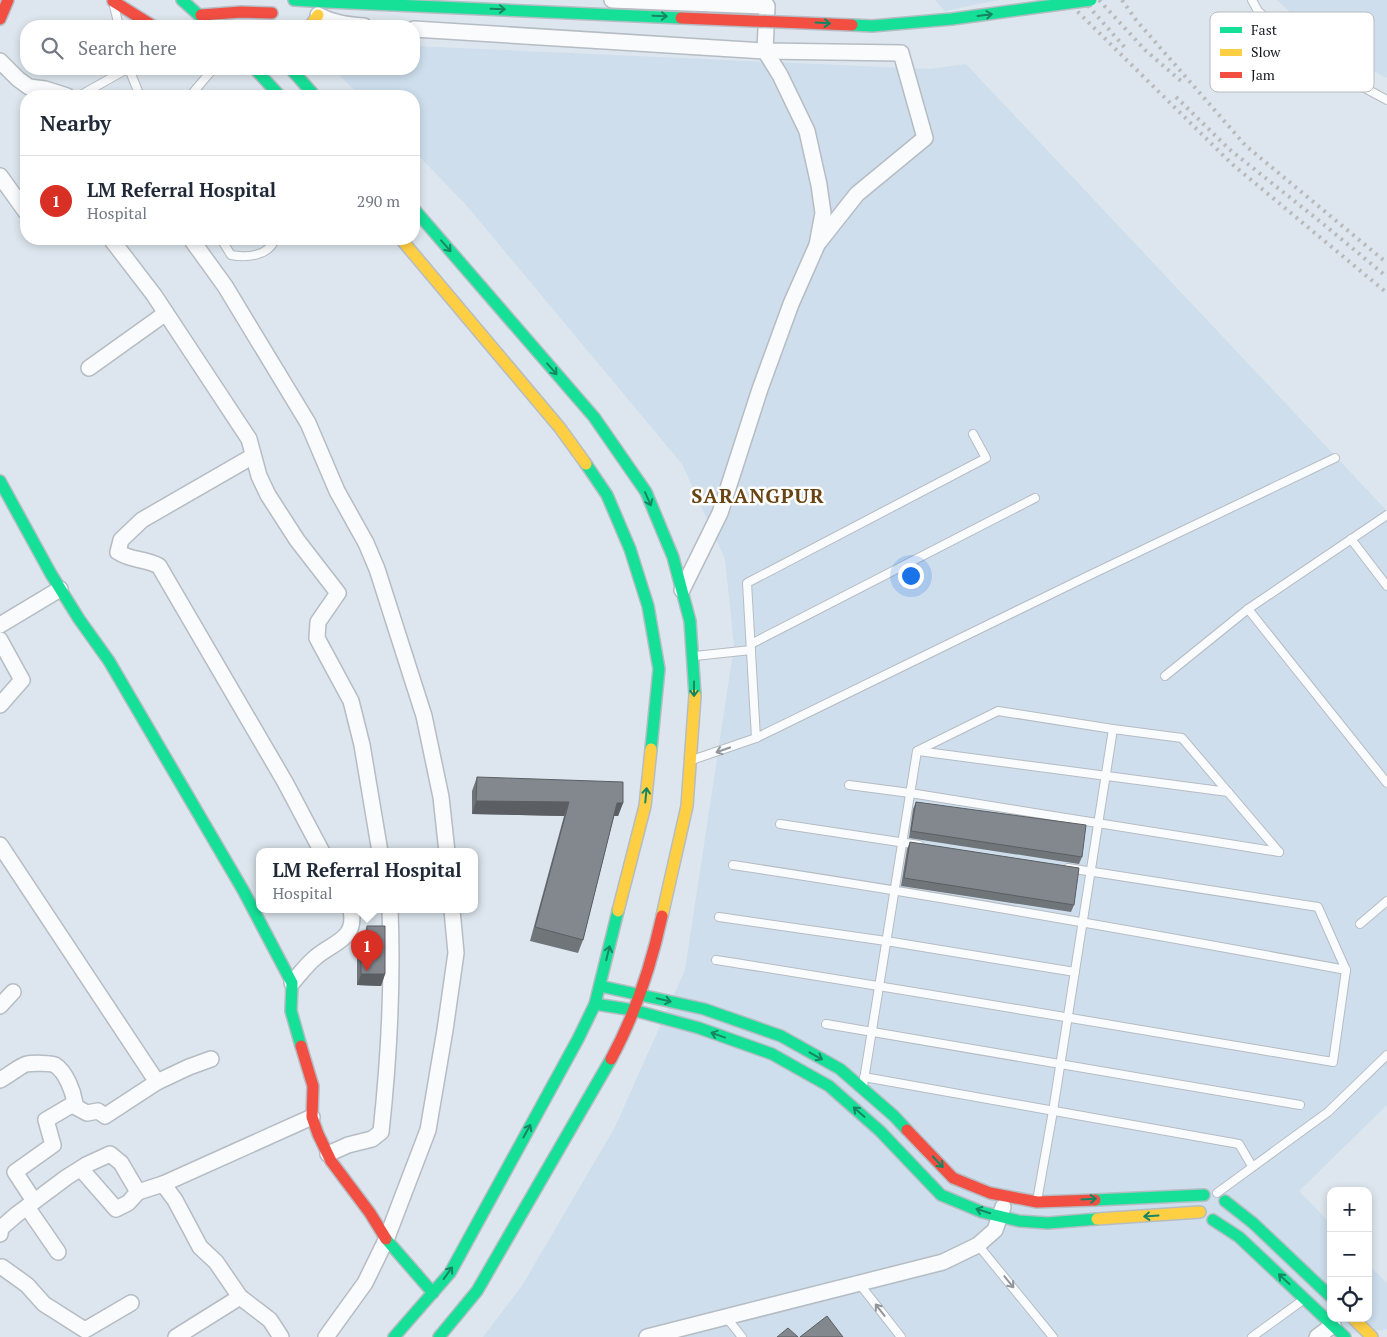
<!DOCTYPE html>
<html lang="en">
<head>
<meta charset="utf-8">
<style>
	:root { --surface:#fff; --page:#f6f6f7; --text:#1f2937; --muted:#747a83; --line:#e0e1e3; --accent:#d93025 }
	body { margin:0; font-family:"PT Serif",serif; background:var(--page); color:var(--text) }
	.controls { position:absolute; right:15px; bottom:15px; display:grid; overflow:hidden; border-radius:10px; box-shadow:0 2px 8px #0003 }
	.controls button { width:45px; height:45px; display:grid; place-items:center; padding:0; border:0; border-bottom:1px solid var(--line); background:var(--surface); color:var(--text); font:25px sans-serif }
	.you { position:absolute; left:910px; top:575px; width:18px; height:18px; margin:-12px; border:4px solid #fff; border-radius:50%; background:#1a73e8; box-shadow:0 0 0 8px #1a73e833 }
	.badge { display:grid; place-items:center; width:32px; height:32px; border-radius:50%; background:var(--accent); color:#fff; font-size:16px; font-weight:700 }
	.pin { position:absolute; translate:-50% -41px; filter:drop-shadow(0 1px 2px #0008) }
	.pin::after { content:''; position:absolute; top:26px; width:18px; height:15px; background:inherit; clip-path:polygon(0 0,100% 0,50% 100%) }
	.popup { position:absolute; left:256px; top:848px; width:222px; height:65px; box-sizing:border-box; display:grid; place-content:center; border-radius:10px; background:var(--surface); filter:drop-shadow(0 1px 4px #0005); font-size:16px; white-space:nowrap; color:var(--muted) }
	.popup b { font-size:19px; color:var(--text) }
	.popup::after { content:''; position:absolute; left:50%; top:100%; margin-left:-10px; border:10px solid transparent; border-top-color:var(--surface) }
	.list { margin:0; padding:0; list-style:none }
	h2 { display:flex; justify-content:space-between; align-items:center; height:65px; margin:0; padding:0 20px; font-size:21px }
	h2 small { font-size:16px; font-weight:400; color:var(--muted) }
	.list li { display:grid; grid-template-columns:32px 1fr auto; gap:15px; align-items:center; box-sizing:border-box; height:90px; padding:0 20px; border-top:1px solid var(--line) }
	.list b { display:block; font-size:19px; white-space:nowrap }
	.list p { margin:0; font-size:16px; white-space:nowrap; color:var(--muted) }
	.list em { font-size:16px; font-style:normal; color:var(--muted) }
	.icon { flex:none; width:28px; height:28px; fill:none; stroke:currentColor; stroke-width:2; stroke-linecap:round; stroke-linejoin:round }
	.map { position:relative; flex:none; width:1387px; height:1337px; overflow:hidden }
	.search { position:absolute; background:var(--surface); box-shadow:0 2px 8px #0003; left:20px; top:20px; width:400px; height:55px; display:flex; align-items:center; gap:12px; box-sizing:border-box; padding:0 18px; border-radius:20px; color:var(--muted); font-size:19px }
	.panel { position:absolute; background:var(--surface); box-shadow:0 2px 8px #0003; left:20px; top:90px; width:400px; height:155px; border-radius:20px }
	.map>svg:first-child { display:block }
	.built { fill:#cedeed }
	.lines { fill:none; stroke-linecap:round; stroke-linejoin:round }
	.lane-casing { stroke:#b5bcc3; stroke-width:10 }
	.street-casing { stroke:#b5bcc3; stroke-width:18 }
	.fast-casing { stroke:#b5bcc3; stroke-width:14 }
	.slow-casing { stroke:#b5bcc3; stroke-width:14 }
	.jam-casing { stroke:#b5bcc3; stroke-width:14 }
	.lane { stroke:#fafbfc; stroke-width:8 }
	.street { stroke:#fafbfc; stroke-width:15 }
	.fast { stroke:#16e098; stroke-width:11 }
	.slow { stroke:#ffcf43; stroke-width:11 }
	.jam { stroke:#f24e42; stroke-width:11 }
	.rail { stroke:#b8babc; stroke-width:4; stroke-dasharray:2.5 5; stroke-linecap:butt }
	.fast-bridge-casing { stroke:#b5bcc3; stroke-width:14; stroke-linecap:butt }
	.jam-bridge-casing { stroke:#b5bcc3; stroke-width:14; stroke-linecap:butt }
	.fast-bridge { stroke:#16e098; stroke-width:11 }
	.jam-bridge { stroke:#f24e42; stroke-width:11 }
	.wall { fill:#70757a }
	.shaded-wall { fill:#5b5f63 }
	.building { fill:#82888e; stroke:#5b5f63 }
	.oneway { stroke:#158662 }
	.oneway2 { stroke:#929599 }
	.labels { text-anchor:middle; stroke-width:5; stroke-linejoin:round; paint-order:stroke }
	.district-label { font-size:20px; font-weight:bold; letter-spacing:1px; fill:#684413; stroke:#fff }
	.key { fill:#fff; stroke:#b8babc; stroke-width:1 }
	.key-label { font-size:14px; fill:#14191f }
</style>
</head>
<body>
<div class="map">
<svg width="1387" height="1337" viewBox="0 0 1387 1337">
	<rect width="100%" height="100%" fill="#dde6ee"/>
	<g class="built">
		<polygon points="935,0 999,0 945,11"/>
		<polygon points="1277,0 1387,0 1387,78 1328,47"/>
		<polygon points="414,46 929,69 966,64 1387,511 1387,1105 1299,1191 1331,1224 1331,1318 1368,1318 1368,1264 1387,1283 1387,1329 1330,1337 483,1337 523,1284 615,1127 685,970 734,646 725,559 682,464 467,206 414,151 414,96 360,96 333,69 414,69"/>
	</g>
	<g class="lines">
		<g class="lane-casing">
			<g id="lane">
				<polyline points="1252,0 1258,11 1320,64 1387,100"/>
				<polyline points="114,6 119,26"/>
				<polyline points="129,69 140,96"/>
				<polyline points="79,96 127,69"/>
				<polyline points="190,96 213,69"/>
				<path d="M221,239L231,255C247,258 269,256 275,239"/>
				<polyline points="1351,539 1387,586"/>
				<polyline points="1248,609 1387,783"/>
				<polyline points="751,644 1035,498"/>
				<polyline points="695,656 751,650"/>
				<polyline points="1165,676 1248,609 1387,515"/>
				<polyline points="756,738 747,583 986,458 973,434"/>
				<polyline points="918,751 1228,792"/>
				<polyline points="692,760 756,738 1088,576 1335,458"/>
				<polyline points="849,785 910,793 1279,852"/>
				<polyline points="780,824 919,845"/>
				<path d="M733,865C938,896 1142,932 1346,970"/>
				<polyline points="719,917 886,941 1075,972"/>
				<polyline points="1360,924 1387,901"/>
				<path d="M716,960C922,992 1127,1028 1333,1062L1346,970L1318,907L1068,868"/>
				<polyline points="826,1024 1300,1105"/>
				<polyline points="864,1077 1239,1144 1252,1166"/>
				<polyline points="863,1086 917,751 998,711 1113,729 1182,738 1279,852"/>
				<polyline points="1217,1193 1328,1112 1387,1055"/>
				<polyline points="1037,1201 1053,1111 1113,729"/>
				<polyline points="978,1245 1053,1337"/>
				<polyline points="858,1282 901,1337"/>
				<polyline points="726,1317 742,1337"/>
				<polyline points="1252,1337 1303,1300"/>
			</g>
		</g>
		<g class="street-casing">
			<g id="street">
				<polyline points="612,0 767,6 765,51 780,75 807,131 819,185 823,213 817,245 791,304 760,389 720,513 682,590"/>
				<path d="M318,15C333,23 347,25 364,26"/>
				<polyline points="414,29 765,51 901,53 925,138 857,194 819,242"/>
				<polyline points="0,61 18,79 29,87 45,89 67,96"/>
				<polyline points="0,176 26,212"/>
				<polyline points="111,239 154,295 249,439 259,476 268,495 297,540 338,593 318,622 317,638 351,701 362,745 380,852"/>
				<polyline points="191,239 225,286 308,423 337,491 366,543 377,569 424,716 441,797 447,852"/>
				<polyline points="89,368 166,313"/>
				<path d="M253,456L142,520L121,540L118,552C132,561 144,558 159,566L285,782L322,852"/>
				<polyline points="0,625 60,589"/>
				<polyline points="0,640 22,680 0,705"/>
				<polyline points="0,845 157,1082"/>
				<path d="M292,983C300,974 307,964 316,957C334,942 357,939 351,910"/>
				<polyline points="0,1006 13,992"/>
				<path d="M0,1080C6,1077 23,1064 27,1064C32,1063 51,1063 55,1065C66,1072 73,1091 75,1103L46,1120L53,1145L15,1172L34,1201"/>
				<polyline points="72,1105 87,1113 98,1111 105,1116 157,1082 189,1067 211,1059"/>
				<path d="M328,1154L348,1145L372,1139L381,1132C389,1058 393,984 390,910"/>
				<polyline points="81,1169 116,1209 128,1203 138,1192"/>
				<polyline points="163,1184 312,1117"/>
				<polyline points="27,1207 58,1252"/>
				<polyline points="0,1234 1,1228 16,1215 67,1177 86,1165 110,1154 121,1163 138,1192 163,1184 175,1200 200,1247 216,1262 240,1297 270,1320 281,1337"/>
				<polyline points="2,1267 27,1285 44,1304 85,1330 131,1303"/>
				<polyline points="176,1337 240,1297"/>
				<polyline points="326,1337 365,1283 386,1240 428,1130 445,1030 456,953 452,910"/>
				<polyline points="647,1337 943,1262 978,1245 995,1230 1003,1207"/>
				<polyline points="1317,1337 1333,1325"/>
			</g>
		</g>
		<g class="fast-casing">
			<g id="fast">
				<polyline points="182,0 211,26"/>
				<polyline points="294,0 327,2"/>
				<polyline points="255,69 280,96"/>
				<polyline points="291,69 315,96"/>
				<polyline points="414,209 594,417 646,492 673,557 690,621 695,695"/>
				<polyline points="586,464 607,495 630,549 648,606 659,669 651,749"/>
				<polyline points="0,481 51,574 79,619 109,661 243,890 292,983 291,1011 301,1046"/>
				<polyline points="600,986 704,1009 781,1036 840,1069 894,1116 907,1130"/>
				<polyline points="595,1004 633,1010 699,1028 772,1054 829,1086 880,1131 941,1195 982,1212 1019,1221 1048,1223 1097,1219"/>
				<polyline points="1095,1200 1204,1195"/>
				<polyline points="1225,1201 1253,1223 1331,1297"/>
				<polyline points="1213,1220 1239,1237 1345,1337"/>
				<polyline points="386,1239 433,1293"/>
				<polyline points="394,1337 450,1273 578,1039 595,1004 618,911"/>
				<polyline points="439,1337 477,1291 611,1059"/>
			</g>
		</g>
		<g class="slow-casing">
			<g id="slow">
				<polyline points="310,26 318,15"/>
				<polyline points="401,239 560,428 586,464"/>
				<polyline points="618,911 645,806 651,749"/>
				<polyline points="662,916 687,806 695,695"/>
				<polyline points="1097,1219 1200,1212"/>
				<polyline points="1353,1318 1372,1337"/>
			</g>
		</g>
		<g class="jam-casing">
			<g id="jam">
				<polyline points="113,1 153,26"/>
				<polyline points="201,15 241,12 272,13"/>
				<polyline points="0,19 8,0"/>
				<polyline points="301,1046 313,1086 312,1117 318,1134 331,1161 370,1213 386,1239"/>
				<path d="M611,1059C635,1015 651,966 662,916"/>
				<polyline points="907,1130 953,1178 990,1193 1037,1202 1095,1200"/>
			</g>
		</g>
		<use href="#lane" class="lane"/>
		<use href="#street" class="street"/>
		<use href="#fast" class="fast"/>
		<use href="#slow" class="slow"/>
		<use href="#jam" class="jam"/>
		<g class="rail">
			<polyline points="1068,0 1079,13 1232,164 1387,293"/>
			<polyline points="1083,0 1127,50"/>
			<polyline points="1099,0 1145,50 1181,81"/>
			<polyline points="1122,0 1136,20 1246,146 1387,263"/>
			<polyline points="1176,97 1229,149 1322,223 1387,277"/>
		</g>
		<g class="fast-bridge-casing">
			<g id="fast-bridge">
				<polyline points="327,2 681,18"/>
				<polyline points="852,25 872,26 952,19 1091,0"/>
			</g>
		</g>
		<g class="jam-bridge-casing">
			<polyline id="jam-bridge" points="681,18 852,25"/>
		</g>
		<use href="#fast-bridge" class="fast-bridge"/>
		<use href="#jam-bridge" class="jam-bridge"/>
	</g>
	<g class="wall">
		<polygon points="477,777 623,803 618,816 614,816 583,940 578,953 530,941 564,816 472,814 472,791"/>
		<polygon points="916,802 1082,857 1079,864 909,838 913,809"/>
		<polygon points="910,842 1074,905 1071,912 901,886 907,849"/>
		<polygon points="367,926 385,974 381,986 357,985 357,955 361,944 363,944 363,937"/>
	</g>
	<g class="shaded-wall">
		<polygon points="476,801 569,802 564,816 472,814"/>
		<polygon points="617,803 623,803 618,816 612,816"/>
		<polygon points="361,974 385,974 381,986 357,985"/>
	</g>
	<g class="building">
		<polygon points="477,777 623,782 623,803 617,803 583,940 535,927 569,802 476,801"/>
		<polygon points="916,802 1086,825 1082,857 911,831"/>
		<polygon points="910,842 1079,868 1074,905 904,878"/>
		<polygon points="367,926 385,926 385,974 361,974 361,944 367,944"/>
		<polygon points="827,1316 843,1337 800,1337"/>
		<polygon points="788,1328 798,1337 777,1337"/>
	</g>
	<defs><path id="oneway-shaft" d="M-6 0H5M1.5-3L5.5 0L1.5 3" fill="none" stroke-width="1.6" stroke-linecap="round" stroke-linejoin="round" transform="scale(1.25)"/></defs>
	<g class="oneway">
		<use href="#oneway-shaft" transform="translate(498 9) rotate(2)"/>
		<use href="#oneway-shaft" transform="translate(985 15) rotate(-7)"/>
		<use href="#oneway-shaft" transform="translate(660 16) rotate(2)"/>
		<use href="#oneway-shaft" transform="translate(823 23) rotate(3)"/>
		<use href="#oneway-shaft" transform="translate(446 246) rotate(49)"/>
		<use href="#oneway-shaft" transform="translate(552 369) rotate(49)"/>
		<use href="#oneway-shaft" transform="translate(648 499) rotate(66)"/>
		<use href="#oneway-shaft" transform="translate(694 689) rotate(90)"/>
		<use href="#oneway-shaft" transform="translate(646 795) rotate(-84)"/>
		<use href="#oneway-shaft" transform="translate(608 953) rotate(-76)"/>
		<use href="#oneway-shaft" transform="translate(664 1000) rotate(13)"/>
		<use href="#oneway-shaft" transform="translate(718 1035) rotate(-160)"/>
		<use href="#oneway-shaft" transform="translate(816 1056) rotate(29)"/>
		<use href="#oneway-shaft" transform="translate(859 1112) rotate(-139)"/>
		<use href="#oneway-shaft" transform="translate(527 1131) rotate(-61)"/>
		<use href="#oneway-shaft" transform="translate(938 1162) rotate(47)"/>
		<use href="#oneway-shaft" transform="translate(1089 1199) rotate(-3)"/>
		<use href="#oneway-shaft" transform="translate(983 1211) rotate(-162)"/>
		<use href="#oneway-shaft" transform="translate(1151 1216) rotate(176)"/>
		<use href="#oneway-shaft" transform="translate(448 1273) rotate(-54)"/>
		<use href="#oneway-shaft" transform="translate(1284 1279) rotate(-137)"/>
	</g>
	<g class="oneway2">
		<use href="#oneway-shaft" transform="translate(723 750) rotate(161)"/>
		<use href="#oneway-shaft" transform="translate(1009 1282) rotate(51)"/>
		<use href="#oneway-shaft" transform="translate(880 1310) rotate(-128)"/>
	</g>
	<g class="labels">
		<g class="district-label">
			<text x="758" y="503">SARANGPUR</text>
		</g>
	</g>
	<rect x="1210" y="12" width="164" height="80" rx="8" class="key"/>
	<rect x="1220" y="27" width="22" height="6" fill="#16e098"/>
	<rect x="1220" y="49" width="22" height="7" fill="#ffcf43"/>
	<rect x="1220" y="72" width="22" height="6" fill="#f24e42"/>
	<g class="key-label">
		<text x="1251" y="35">Fast</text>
		<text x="1251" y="57">Slow</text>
		<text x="1251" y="80">Jam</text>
	</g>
</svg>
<div class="controls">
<button>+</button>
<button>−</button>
<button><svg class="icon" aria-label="locate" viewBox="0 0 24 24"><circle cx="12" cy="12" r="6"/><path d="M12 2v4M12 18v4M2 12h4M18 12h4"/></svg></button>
</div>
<div class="you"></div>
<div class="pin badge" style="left:367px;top:971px">1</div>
<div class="popup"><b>LM Referral Hospital</b>Hospital</div>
<div class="search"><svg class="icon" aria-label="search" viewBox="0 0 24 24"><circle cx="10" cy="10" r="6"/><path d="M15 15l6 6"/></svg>Search here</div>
<section class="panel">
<h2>Nearby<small></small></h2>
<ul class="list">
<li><span class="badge">1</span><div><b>LM Referral Hospital</b><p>Hospital</p></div><em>290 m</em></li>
</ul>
</section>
</div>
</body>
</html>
